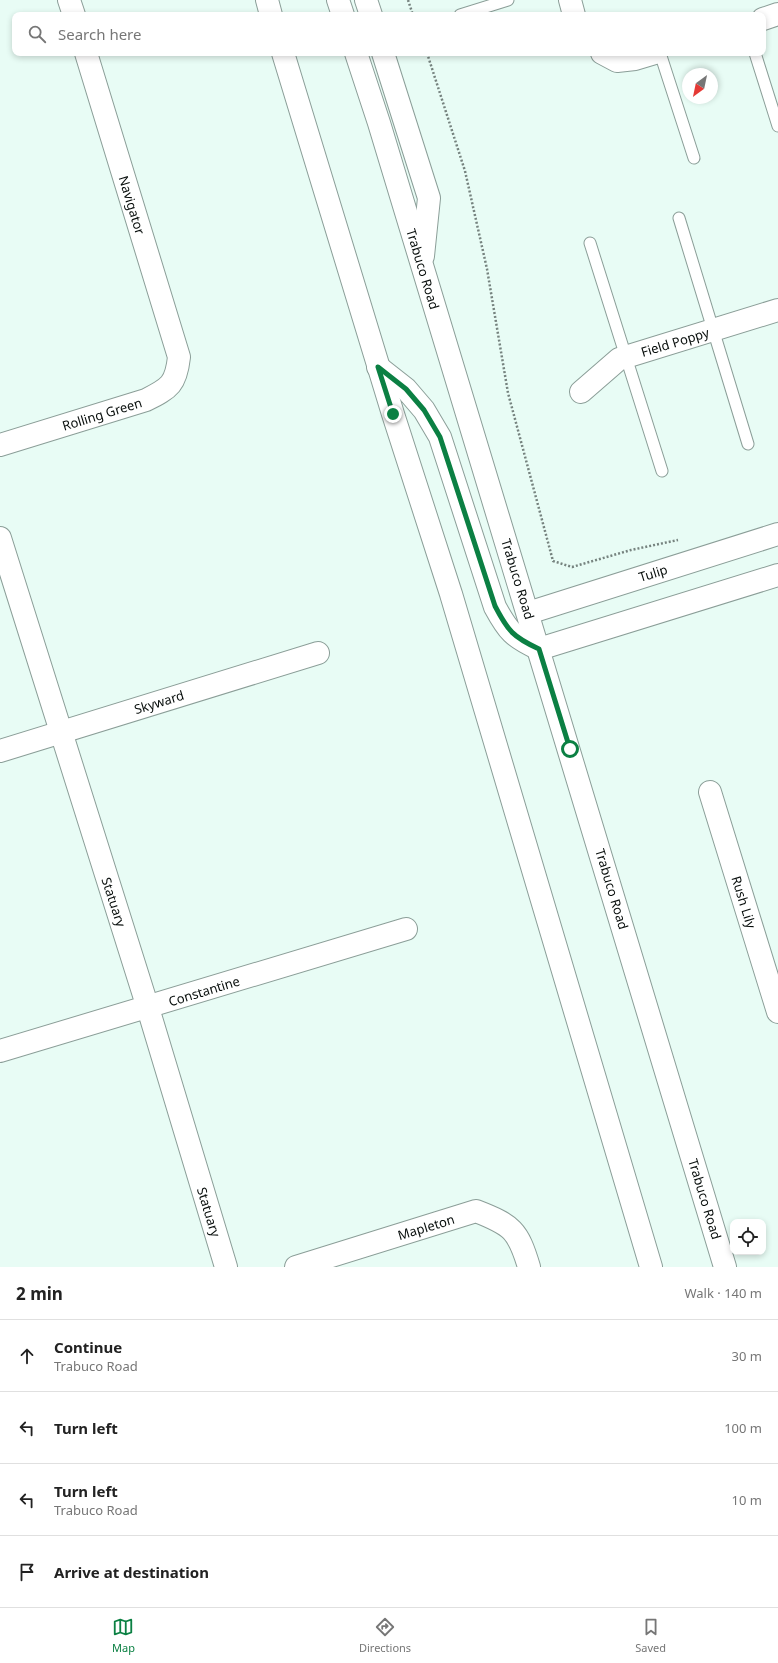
<!DOCTYPE html>
<html lang="en">
<head>
<meta charset="utf-8">
<style>
	:root { --surface:#fff; --page:#f6f6f6; --text:#222; --muted:#767676; --line:#e0e0e0; --accent:#0b8043 }
	body { margin:0; font-family:"Noto Sans",sans-serif; background:var(--page); color:var(--text) }
	.controls { position:absolute; right:12px; bottom:12px; display:grid; overflow:hidden; border-radius:8px; box-shadow:0 2px 6px #0003 }
	.controls button { width:36px; height:36px; display:grid; place-items:center; padding:0; border:0; border-bottom:1px solid var(--line); background:var(--surface); color:var(--text); font:20px sans-serif }
	.compass { position:absolute; left:682px; top:68px; width:36px; height:36px; border-radius:50%; background:var(--surface); box-shadow:0 2px 6px #0003; rotate:213deg }
	.stop { position:absolute; width:12px; height:12px; margin:-9px; border:3px solid #0b8043; border-radius:50%; background:#fff }
	.stop.end { background:#0b8043; border-color:#fff; box-shadow:0 1px 4px #0008 }
	.list { margin:0; padding:0; list-style:none }
	h2 { display:flex; justify-content:space-between; align-items:center; height:52px; margin:0; padding:0 16px; font-size:17px }
	h2 small { font-size:13px; font-weight:400; color:var(--muted) }
	.list li { display:grid; grid-template-columns:26px 1fr auto; gap:12px; align-items:center; box-sizing:border-box; height:72px; padding:0 16px; border-top:1px solid var(--line) }
	.list b { display:block; font-size:15px; white-space:nowrap }
	.list p { margin:0; font-size:13px; white-space:nowrap; color:var(--muted) }
	.list em { font-size:13px; font-style:normal; color:var(--muted) }
	.icon { flex:none; width:22px; height:22px; fill:none; stroke:currentColor; stroke-width:2; stroke-linecap:round; stroke-linejoin:round }
	.map { position:relative; flex:none; width:778px; height:1267px; overflow:hidden }
	.search { position:absolute; background:var(--surface); box-shadow:0 2px 6px #0003; left:12px; right:12px; top:12px; height:44px; display:flex; align-items:center; gap:10px; box-sizing:border-box; padding:0 14px; border-radius:8px; color:var(--muted); font-size:15px }
	.sheet { height:340px; background:var(--surface) }
	nav { display:flex; justify-content:space-around; align-items:center; box-sizing:border-box; height:56px; border-top:1px solid var(--line); background:var(--surface); font-size:11px; color:var(--muted) }
	nav a { display:grid; justify-items:center; gap:2px }
	nav .on { color:var(--accent) }
	.map>svg:first-child { display:block }
	.lines { fill:none; stroke-linecap:round; stroke-linejoin:round }
	.service-casing { stroke:#8b9e98; stroke-width:13 }
	.minor-casing { stroke:#8b9e98; stroke-width:24 }
	.tertiary-casing { stroke:#8b9e98; stroke-width:24 }
	.secondary-casing { stroke:#8b9e98; stroke-width:24 }
	.path { stroke:#76837f; stroke-width:2.5; stroke-dasharray:2 2; stroke-linecap:butt }
	.service { stroke:#fff; stroke-width:11 }
	.minor { stroke:#fff; stroke-width:22 }
	.tertiary { stroke:#fff; stroke-width:22 }
	.secondary { stroke:#fff; stroke-width:22 }
	.route { stroke:#0b8043; stroke-width:5 }
	.labels { text-anchor:middle; stroke-width:3.5; stroke-linejoin:round; paint-order:stroke }
	.street-label { font-size:13px; fill:#070d0b; stroke:#fff }
</style>
</head>
<body>
<div class="map">
<svg width="778" height="1267" viewBox="0 0 778 1267">
	<rect width="100%" height="100%" fill="#e8fcf5"/>
	<g class="lines">
		<g class="service-casing">
			<g id="service">
				<polyline points="460,15 508,0"/>
				<polyline points="660,53 694,158"/>
				<polyline points="755,53 778,126"/>
				<polyline points="679,218 748,444"/>
				<polyline points="590,243 662,471"/>
			</g>
		</g>
		<g class="minor-casing">
			<g id="minor">
				<polyline points="69,0 74,15"/>
				<polyline points="570,0 574,15"/>
				<polyline points="763,19 778,14"/>
				<polyline points="602,53 617,61 635,59 655,53"/>
				<polyline points="581,392 619,359 778,310"/>
				<path d="M0,445L146,400C170,388 176,384 179,357L86,53"/>
				<polyline points="0,538 148,1008 226,1267"/>
				<polyline points="0,751 318,653"/>
				<polyline points="710,792 778,1012"/>
				<polyline points="0,1051 406,929"/>
				<path d="M296,1267L476,1211C512,1225 518,1230 529,1267"/>
			</g>
		</g>
		<g class="tertiary-casing">
			<g id="tertiary">
				<polyline points="528,613 778,534"/>
				<polyline points="539,649 778,575"/>
			</g>
		</g>
		<g class="secondary-casing">
			<g id="secondary">
				<polyline points="267,0 271,15"/>
				<polyline points="338,0 343,15"/>
				<polyline points="366,0 371,15"/>
				<polyline points="283,53 393,414 451,594 651,1267"/>
				<polyline points="356,53 379,123 725,1267"/>
				<polyline points="383,53 429,198 423,256"/>
				<path d="M378,367L406,389L424,410L440,437L495,607C508,631 513,637 539,649"/>
			</g>
		</g>
		<g class="path">
			<polyline points="408,0 413,15"/>
			<polyline points="427,53 465,171 487,269 508,393 553,561 572,567 631,550 678,540"/>
		</g>
		<use href="#service" class="service"/>
		<use href="#minor" class="minor"/>
		<use href="#tertiary" class="tertiary"/>
		<use href="#secondary" class="secondary"/>
	</g>
	<g class="lines">
		<path class="route" d="M393,414L378,367L406,389L424,410L440,437L495,606C508,631 513,637 539,649L570,749"/>
	</g>
	<g class="labels">
		<g class="street-label">
			<text transform="translate(132 205) rotate(73)" y="5">Navigator</text>
			<text transform="translate(423 269) rotate(73)" y="5">Trabuco Road</text>
			<text transform="translate(675 342) rotate(-17)" y="5">Field Poppy</text>
			<text transform="translate(102 414) rotate(-17)" y="5">Rolling Green</text>
			<text transform="translate(653 573) rotate(-17)" y="5">Tulip</text>
			<text transform="translate(518 579) rotate(73)" y="5">Trabuco Road</text>
			<text transform="translate(159 702) rotate(-17)" y="5">Skyward</text>
			<text transform="translate(612 889) rotate(73)" y="5">Trabuco Road</text>
			<text transform="translate(114 902) rotate(72)" y="5">Statuary</text>
			<text transform="translate(744 902) rotate(73)" y="5">Rush Lily</text>
			<text transform="translate(204 991) rotate(-17)" y="5">Constantine</text>
			<text transform="translate(705 1199) rotate(73)" y="5">Trabuco Road</text>
			<text transform="translate(209 1212) rotate(73)" y="5">Statuary</text>
			<text transform="translate(426 1227) rotate(-17)" y="5">Mapleton</text>
		</g>
	</g>
</svg>
<div class="controls">
<button><svg class="icon" aria-label="locate" viewBox="0 0 24 24"><circle cx="12" cy="12" r="6"/><path d="M12 2v4M12 18v4M2 12h4M18 12h4"/></svg></button>
</div>
<svg class="compass" viewBox="-18 -18 36 36"><path d="M0-13l5 13h-10z" fill="#e53935"/><path d="M0 13l5-13h-10z" fill="#767676"/></svg>
<div class="stop" style="left:570px;top:749px"></div>
<div class="stop end" style="left:393px;top:414px"></div>
<div class="search"><svg class="icon" aria-label="search" viewBox="0 0 24 24"><circle cx="10" cy="10" r="6"/><path d="M15 15l6 6"/></svg>Search here</div>
</div>
<section class="sheet">
<h2>2 min<small>Walk · 140 m</small></h2>
<ul class="list">
<li><svg class="icon" aria-label="ahead" viewBox="0 0 24 24"><path d="M12 20V5M6 11l6-6 6 6"/></svg><div><b>Continue</b><p>Trabuco Road</p></div><em>30 m</em></li>
<li><svg class="icon" aria-label="left" viewBox="0 0 24 24"><path d="M17 20v-9H6M10 6l-5 5 5 5"/></svg><div><b>Turn left</b></div><em>100 m</em></li>
<li><svg class="icon" aria-label="left" viewBox="0 0 24 24"><path d="M17 20v-9H6M10 6l-5 5 5 5"/></svg><div><b>Turn left</b><p>Trabuco Road</p></div><em>10 m</em></li>
<li><svg class="icon" aria-label="arrive" viewBox="0 0 24 24"><path d="M6 21V4h12l-3 4 3 4H6"/></svg><div><b>Arrive at destination</b></div></li>
</ul>
</section>
<nav>
<a class="on"><svg class="icon" aria-label="map" viewBox="0 0 24 24"><path d="M3 6l6-2 6 2 6-2v14l-6 2-6-2-6 2zM9 4v14M15 6v14"/></svg>Map</a>
<a><svg class="icon" aria-label="directions" viewBox="0 0 24 24"><path d="M12 3l9 9-9 9-9-9zM9 14v-3h6M13 9l2 2-2 2"/></svg>Directions</a>
<a><svg class="icon" aria-label="saved" viewBox="0 0 24 24"><path d="M7 4h10v16l-5-4-5 4z"/></svg>Saved</a>
</nav>
</body>
</html>
